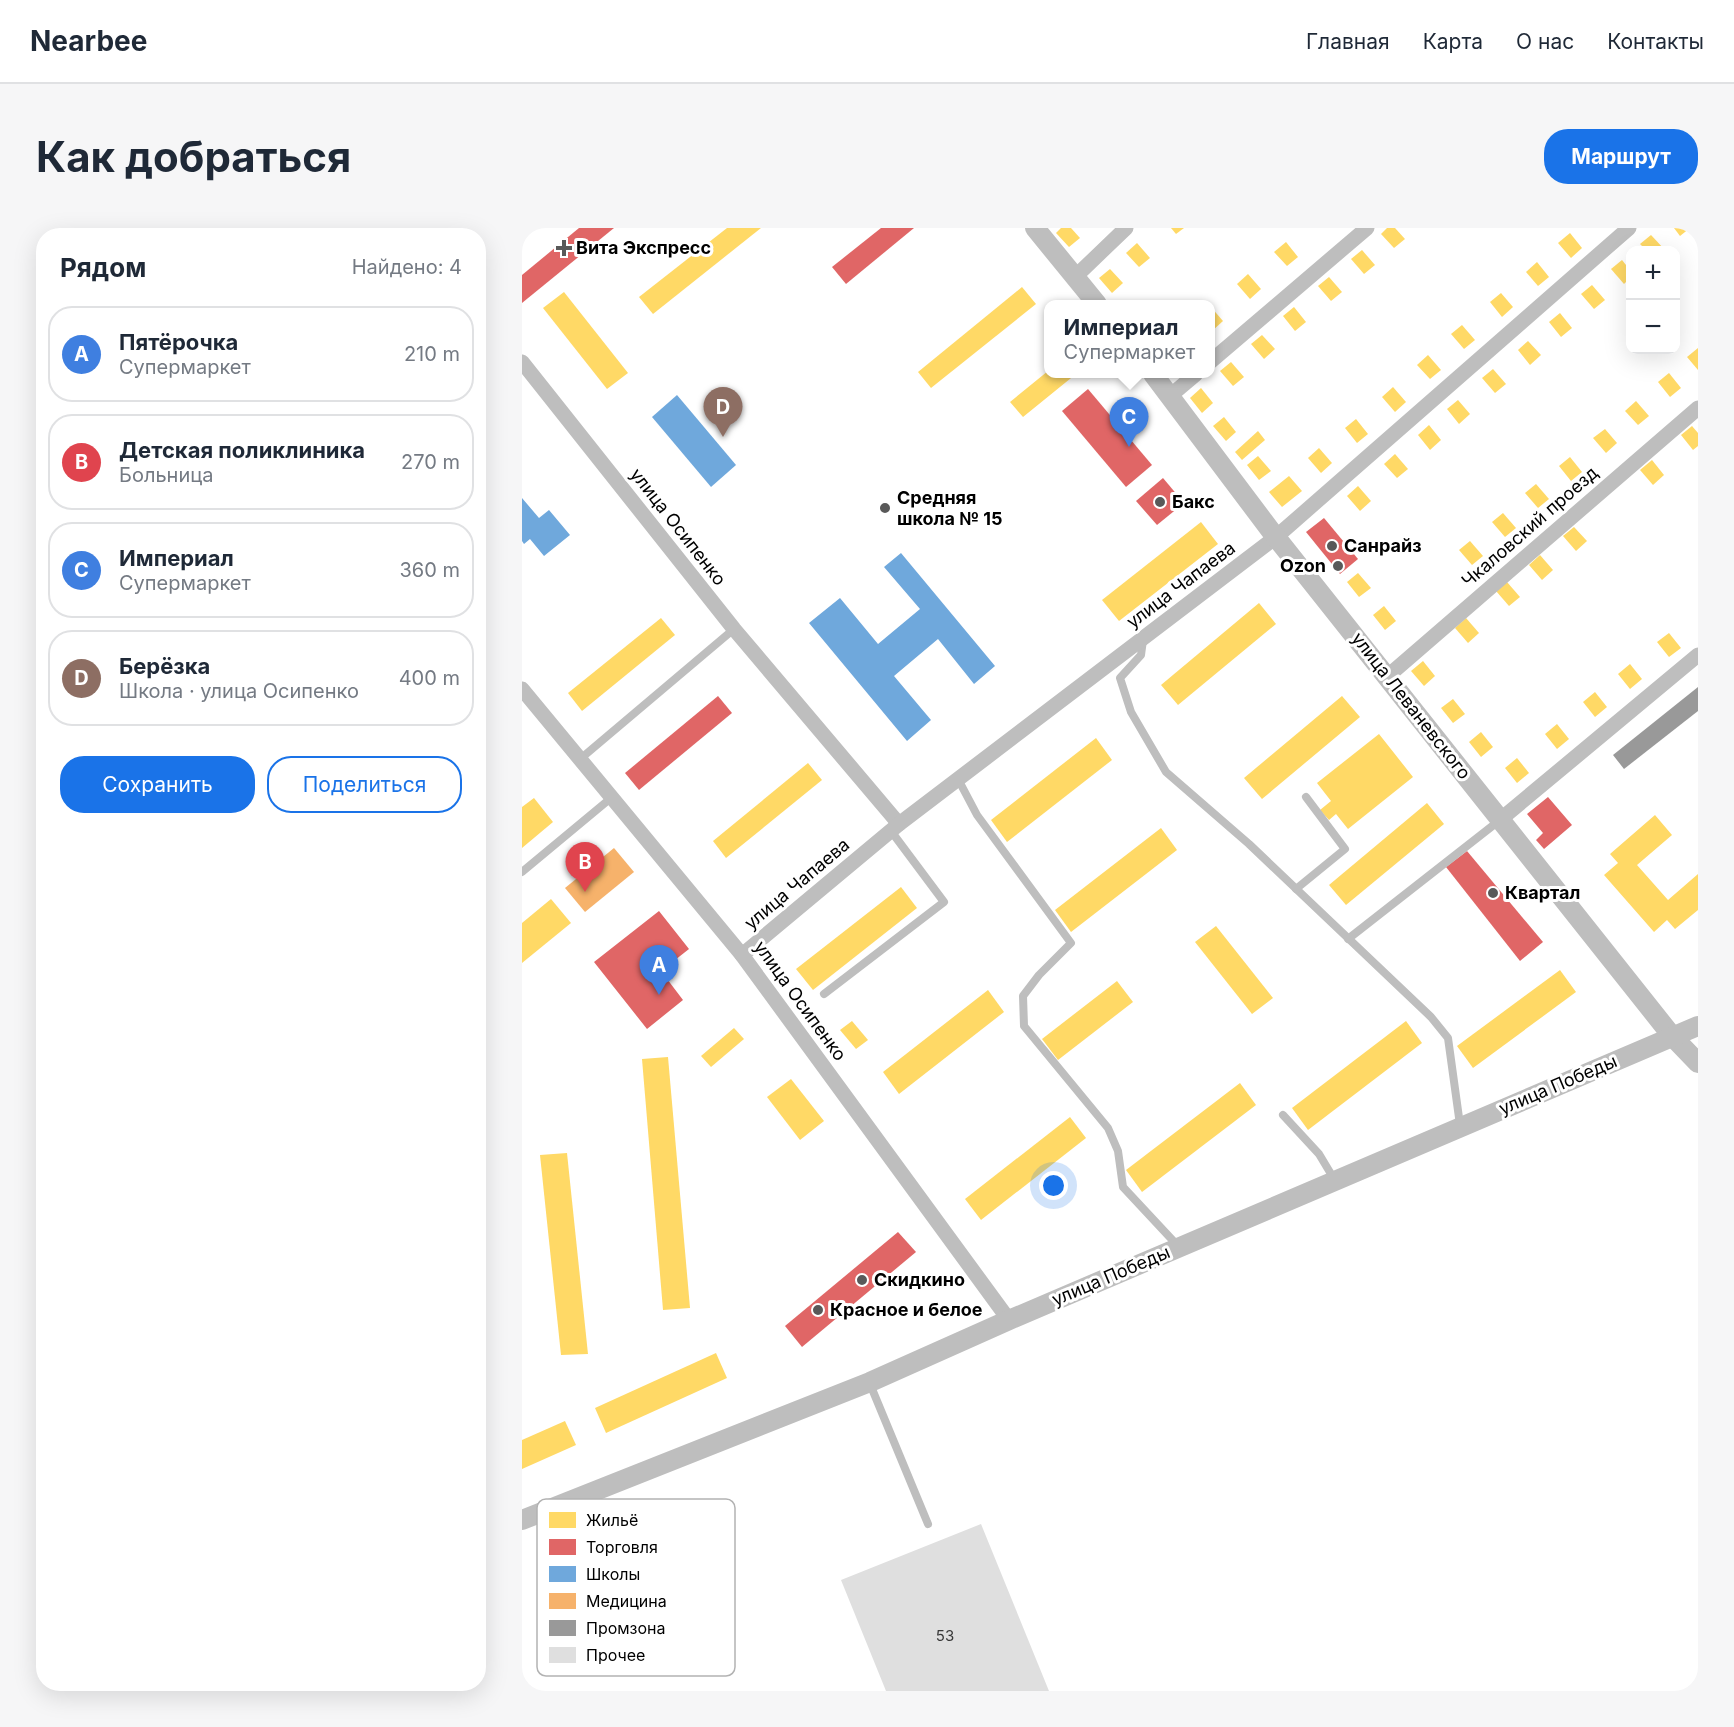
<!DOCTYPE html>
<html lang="ru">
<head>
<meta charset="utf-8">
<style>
	:root { --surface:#fff; --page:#f6f6f7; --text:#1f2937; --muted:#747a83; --line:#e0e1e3; --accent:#1a73e8 }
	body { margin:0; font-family:Inter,sans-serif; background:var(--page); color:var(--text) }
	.controls { position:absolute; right:18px; top:18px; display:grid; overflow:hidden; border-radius:12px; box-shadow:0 6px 24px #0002 }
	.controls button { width:54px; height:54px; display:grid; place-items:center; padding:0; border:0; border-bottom:2px solid var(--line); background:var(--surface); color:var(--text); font:30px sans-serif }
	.you { position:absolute; left:532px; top:958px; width:21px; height:21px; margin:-15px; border:4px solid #fff; border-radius:50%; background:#1a73e8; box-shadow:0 0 0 9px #1a73e833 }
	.badge { display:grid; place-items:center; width:39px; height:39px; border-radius:50%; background:var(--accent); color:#fff; font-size:20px; font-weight:700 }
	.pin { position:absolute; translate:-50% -50px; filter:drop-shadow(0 2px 3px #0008) }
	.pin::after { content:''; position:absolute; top:32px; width:21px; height:18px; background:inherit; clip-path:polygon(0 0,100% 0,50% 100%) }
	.popup { position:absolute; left:522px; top:72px; width:171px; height:78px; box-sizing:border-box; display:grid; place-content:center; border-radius:12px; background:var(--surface); filter:drop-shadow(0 2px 4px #0005); font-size:20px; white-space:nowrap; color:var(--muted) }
	.popup b { font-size:22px; color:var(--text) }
	.popup::after { content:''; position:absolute; left:50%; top:100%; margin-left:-12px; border:12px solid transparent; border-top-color:var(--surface) }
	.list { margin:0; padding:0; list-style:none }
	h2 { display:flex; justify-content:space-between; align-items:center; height:78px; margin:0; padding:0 24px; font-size:26px }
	h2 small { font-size:20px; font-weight:400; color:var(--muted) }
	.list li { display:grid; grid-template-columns:39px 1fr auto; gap:18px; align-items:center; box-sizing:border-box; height:96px; margin:0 12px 12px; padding:0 12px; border:2px solid var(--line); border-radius:24px }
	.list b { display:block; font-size:22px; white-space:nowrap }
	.list p { margin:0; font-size:20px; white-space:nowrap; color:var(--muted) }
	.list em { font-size:20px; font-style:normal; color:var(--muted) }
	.actions { display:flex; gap:12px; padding:18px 24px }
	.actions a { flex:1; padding:14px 0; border:2px solid var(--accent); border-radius:24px; text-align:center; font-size:21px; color:var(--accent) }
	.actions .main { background:var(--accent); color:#fff }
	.map { position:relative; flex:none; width:1176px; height:1463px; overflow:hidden; border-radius:24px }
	header { display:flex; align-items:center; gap:36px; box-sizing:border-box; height:84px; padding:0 30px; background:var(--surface); border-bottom:2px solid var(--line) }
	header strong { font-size:28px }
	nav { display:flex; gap:33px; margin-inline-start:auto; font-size:21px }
	.intro { display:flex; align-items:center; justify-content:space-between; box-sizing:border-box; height:144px; padding:0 36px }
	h1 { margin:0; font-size:42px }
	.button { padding:15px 27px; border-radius:24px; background:var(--accent); color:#fff; font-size:21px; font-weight:700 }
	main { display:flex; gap:36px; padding:0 36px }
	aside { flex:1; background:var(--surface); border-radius:24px; box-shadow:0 6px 24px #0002 }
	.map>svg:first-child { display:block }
	.homes { fill:#ffd966 }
	.shops { fill:#e06666 }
	.schools { fill:#6fa8dc }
	.health { fill:#f6b26b }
	.industry { fill:#999 }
	.building { fill:#dfdfdf }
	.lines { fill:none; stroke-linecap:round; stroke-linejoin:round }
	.service { stroke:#bebebe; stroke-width:8 }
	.minor { stroke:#bebebe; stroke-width:15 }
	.tertiary { stroke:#bebebe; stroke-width:20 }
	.poi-dot { fill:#595959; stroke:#fff; stroke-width:2 }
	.labels { text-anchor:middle; stroke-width:6; stroke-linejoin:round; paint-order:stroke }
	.number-label { font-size:15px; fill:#383838 }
	.poi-label { font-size:18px; font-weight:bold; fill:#000; stroke:#fff; text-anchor:start }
	.street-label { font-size:18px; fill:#000; stroke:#fff }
	.key { fill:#fff; stroke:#b2b2b2; stroke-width:1.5 }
	.key-label { font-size:16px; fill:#000 }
</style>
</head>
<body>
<header>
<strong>Nearbee</strong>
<nav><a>Главная</a><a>Карта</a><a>О нас</a><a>Контакты</a></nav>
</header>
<div class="intro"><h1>Как добраться</h1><a class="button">Маршрут</a></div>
<main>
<aside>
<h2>Рядом<small>Найдено: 4</small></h2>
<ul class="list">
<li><span class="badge" style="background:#3f7fe0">A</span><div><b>Пятёрочка</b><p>Супермаркет</p></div><em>210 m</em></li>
<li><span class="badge" style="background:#e0444e">B</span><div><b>Детская поликлиника</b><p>Больница</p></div><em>270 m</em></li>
<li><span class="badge" style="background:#3f7fe0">C</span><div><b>Империал</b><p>Супермаркет</p></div><em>360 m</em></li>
<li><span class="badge" style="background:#8d6e63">D</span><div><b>Берёзка</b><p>Школа · улица Осипенко</p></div><em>400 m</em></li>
</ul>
<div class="actions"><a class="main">Сохранить</a><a>Поделиться</a></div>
</aside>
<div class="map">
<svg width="1176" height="1463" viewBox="0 0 1176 1463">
	<rect width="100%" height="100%" fill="#fff"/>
	<g class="homes">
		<polygon points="205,0 239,0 131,86 117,69"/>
		<polygon points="539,0 549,0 558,10 547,19 534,5"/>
		<polygon points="649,0 662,0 654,6"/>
		<polygon points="865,0 873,0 883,11 872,20 859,6"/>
		<polygon points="1152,0 1168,0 1158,8"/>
		<polygon points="1048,5 1060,20 1049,30 1036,15"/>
		<polygon points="1129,7 1143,22 1124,22 1118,16"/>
		<polygon points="764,14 776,29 765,38 752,24"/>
		<polygon points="615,15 628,30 617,39 604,25"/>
		<polygon points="840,22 853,37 842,46 829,31"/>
		<polygon points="1100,32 1108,42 1108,50 1102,56 1089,41"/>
		<polygon points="1015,34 1027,49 1016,58 1004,44"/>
		<polygon points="588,41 601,55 590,65 577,50"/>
		<polygon points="726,46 739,61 728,71 715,56"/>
		<polygon points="807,49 820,64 809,73 796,58"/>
		<polygon points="1070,57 1083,72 1072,81 1059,66"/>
		<polygon points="500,59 514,76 409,160 396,144"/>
		<polygon points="42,64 106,145 85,161 21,80"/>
		<polygon points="979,65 991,79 980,89 968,74"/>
		<polygon points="688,78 701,93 690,103 688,100"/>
		<polygon points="772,79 784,94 773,103 761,88"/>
		<polygon points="1038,85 1050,100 1039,109 1027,94"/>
		<polygon points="940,97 953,112 942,121 929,106"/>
		<polygon points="740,107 753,121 742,131 729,116"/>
		<polygon points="1006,113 1019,127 1008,137 996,122"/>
		<polygon points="1176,120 1176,142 1165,129"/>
		<polygon points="906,127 919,142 908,151 895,137"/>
		<polygon points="709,134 722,149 711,158 698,143"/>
		<polygon points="971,141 984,156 973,165 960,150"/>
		<polygon points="526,143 526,146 554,146 501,189 488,174"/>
		<polygon points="1147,145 1159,160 1148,169 1136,154"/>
		<polygon points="871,159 884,174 873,184 860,169"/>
		<polygon points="679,160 691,175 680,185 668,170"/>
		<polygon points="936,172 948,186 937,196 925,181"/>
		<polygon points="1114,173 1127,188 1116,197 1103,183"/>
		<polygon points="702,189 714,204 704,213 691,198"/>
		<polygon points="834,191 846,206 835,215 823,200"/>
		<polygon points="907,197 919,212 908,222 896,207"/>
		<polygon points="1170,198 1176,205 1176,218 1171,222 1159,207"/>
		<polygon points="1083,201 1095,215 1084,225 1071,210"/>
		<polygon points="736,203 743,212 720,232 713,224"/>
		<polygon points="797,220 810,235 799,245 786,230"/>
		<polygon points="873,226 886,241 875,250 862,236"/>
		<polygon points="736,228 749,243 737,252 725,237"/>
		<polygon points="1048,229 1060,244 1049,253 1037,238"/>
		<polygon points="1130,232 1142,247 1131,257 1118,242"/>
		<polygon points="767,248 780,263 760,279 747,264"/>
		<polygon points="1014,256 1027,271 1016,280 1003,265"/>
		<polygon points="836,258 849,273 838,283 825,268"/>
		<polygon points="981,285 994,300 983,309 970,294"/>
		<polygon points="679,294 696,316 597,393 580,372"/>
		<polygon points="1052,299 1065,313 1054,323 1041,308"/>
		<polygon points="948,313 961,328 950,337 937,322"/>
		<polygon points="1018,327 1031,342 1020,352 1007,337"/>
		<polygon points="836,345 849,360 837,369 825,354"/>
		<polygon points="985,354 998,369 987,378 974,363"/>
		<polygon points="737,375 754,396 656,477 639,457"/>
		<polygon points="862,378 874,393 863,402 851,387"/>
		<polygon points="139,390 153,407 60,483 46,465"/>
		<polygon points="944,390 957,405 946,415 933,400"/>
		<polygon points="1147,405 1159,420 1147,429 1135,414"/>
		<polygon points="901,433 913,448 902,458 889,443"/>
		<polygon points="1108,436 1120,451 1108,461 1096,446"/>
		<polygon points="1073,464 1085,479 1073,489 1061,474"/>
		<polygon points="820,468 838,489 740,571 722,550"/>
		<polygon points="931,471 943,486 931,495 919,480"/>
		<polygon points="1035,496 1047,511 1035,521 1023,506"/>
		<polygon points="959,504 971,519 959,529 947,514"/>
		<polygon points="857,506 891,549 826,601 814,586 807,592 798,582 809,573 795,555"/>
		<polygon points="574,510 590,532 485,614 469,592"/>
		<polygon points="995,530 1007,545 995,555 983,540"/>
		<polygon points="286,535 300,552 204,630 191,613"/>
		<polygon points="12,570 31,594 0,620 0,579"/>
		<polygon points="905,575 922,596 824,677 807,657"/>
		<polygon points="1133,587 1150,607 1115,637 1146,672 1176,646 1176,682 1153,701 1145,692 1132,704 1082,647 1096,635 1088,626"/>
		<polygon points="639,600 655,622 549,704 533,682"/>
		<polygon points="379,659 395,680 291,762 274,741"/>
		<polygon points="29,671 49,695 0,735 0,695"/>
		<polygon points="694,698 751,770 730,786 673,714"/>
		<polygon points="1038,742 1054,764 951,840 935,818"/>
		<polygon points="595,753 611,774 536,832 520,811"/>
		<polygon points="466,762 482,784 377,866 361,844"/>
		<polygon points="330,793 346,812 334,821 318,802"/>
		<polygon points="884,793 900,815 786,902 770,880"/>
		<polygon points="212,800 222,811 189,839 179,828"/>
		<polygon points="146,829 168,1080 141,1082 120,831"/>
		<polygon points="269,851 302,893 278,912 245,869"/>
		<polygon points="718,855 734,877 620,964 604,942"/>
		<polygon points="548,889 564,910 459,992 443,971"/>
		<polygon points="45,925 66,1126 39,1127 18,927"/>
		<polygon points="194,1125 205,1150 84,1205 73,1180"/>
		<polygon points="43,1193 54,1217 0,1241 0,1212"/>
	</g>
	<g class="shops">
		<polygon points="57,0 92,0 0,75 0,47"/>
		<polygon points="359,0 392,0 324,56 310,39"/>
		<polygon points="566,161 630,237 604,259 540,183"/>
		<polygon points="641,250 662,275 635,297 614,273"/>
		<polygon points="802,290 836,331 818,346 784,304"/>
		<polygon points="196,468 210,485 117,562 103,545"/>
		<polygon points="1026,569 1050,597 1022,621 1014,612 1021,605 1005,586"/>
		<polygon points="945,623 1021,714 998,733 924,639"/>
		<polygon points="137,683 167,721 139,743 161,772 125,801 72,734"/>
		<polygon points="376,1004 394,1024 280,1119 263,1098"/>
	</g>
	<g class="schools">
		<polygon points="155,167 214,237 189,259 130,189"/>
		<polygon points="0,270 17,290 27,282 48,307 22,328 8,311 2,316 0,313"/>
		<polygon points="379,325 473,438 452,456 416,411 372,448 409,492 385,513 287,395 318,370 356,416 398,381 362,339"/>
	</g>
	<polygon class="health" points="92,620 112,644 63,684 43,660"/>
	<polygon class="industry" points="1176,459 1176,483 1102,541 1091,527"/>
	<polygon class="building" points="459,1296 527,1463 364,1463 319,1352"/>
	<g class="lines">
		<g class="service">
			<polyline points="621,412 619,427 598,450 609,484 644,544 727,616 909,789 926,810 938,897"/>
			<polyline points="57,532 212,401"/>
			<polyline points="436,551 455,587 549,715 517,747 501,768 502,798 586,900 596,923 601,959 656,1018"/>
			<polyline points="0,644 89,570"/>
			<polyline points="774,661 823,621 784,569"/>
			<polyline points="826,711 978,592"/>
			<polyline points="302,766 422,674 369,603"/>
			<polyline points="761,887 797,926 812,951"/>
			<polyline points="348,1156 406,1296"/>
		</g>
		<g class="minor">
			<polyline points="553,49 604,0"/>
			<polyline points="0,134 212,401 377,596"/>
			<polyline points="688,134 845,0"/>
			<polyline points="648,168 674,146"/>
			<polyline points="866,448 1176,180"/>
			<polyline points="0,461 220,727 487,1092"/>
			<polyline points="979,591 1176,427"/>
			<polyline points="220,727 377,596 754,309 1107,0"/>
		</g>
		<g class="tertiary">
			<polyline points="513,0 575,76"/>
			<polyline points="631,146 749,303 1150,808 1176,835"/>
			<polyline points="0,1292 348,1154 487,1092 1176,798"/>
		</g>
	</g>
	<g class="poi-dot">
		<path d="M39 11h6v6h6v6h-6v6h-6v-6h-6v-6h6z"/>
		<circle cx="638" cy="274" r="6"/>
		<circle cx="363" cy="280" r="6"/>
		<circle cx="810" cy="318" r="6"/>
		<circle cx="816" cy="338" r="6"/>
		<circle cx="971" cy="665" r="6"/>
		<circle cx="340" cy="1052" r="6"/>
		<circle cx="296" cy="1082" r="6"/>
	</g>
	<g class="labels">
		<g class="number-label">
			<text x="423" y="1413">53</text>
		</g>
		<g class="poi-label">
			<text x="54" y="26">Вита Экспресс</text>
			<text x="375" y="276">Средняя<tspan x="375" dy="21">школа № 15</tspan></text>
			<text x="650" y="280">Бакс</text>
			<text x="822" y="324">Санрайз</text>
			<text x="804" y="344" text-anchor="end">Ozon</text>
			<text x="983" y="671">Квартал</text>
			<text x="352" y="1058">Скидкино</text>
			<text x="308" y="1088">Красное и белое</text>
		</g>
		<g class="street-label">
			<text transform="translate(156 299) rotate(52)" y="6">улица Осипенко</text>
			<text transform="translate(1008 299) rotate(-41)" y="6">Чкаловский проезд</text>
			<text transform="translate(659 357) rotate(-37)" y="6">улица Чапаева</text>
			<text transform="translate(889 478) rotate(52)" y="6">улица Леваневского</text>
			<text transform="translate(275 656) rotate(-40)" y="6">улица Чапаева</text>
			<text transform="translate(278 773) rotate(54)" y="6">улица Осипенко</text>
			<text transform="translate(1036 857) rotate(-23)" y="6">улица Победы</text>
			<text transform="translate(589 1048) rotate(-23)" y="6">улица Победы</text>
		</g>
	</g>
	<rect x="15" y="1271" width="198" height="177" rx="9" class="key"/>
	<rect x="27" y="1284" width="27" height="16" fill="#ffd966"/>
	<rect x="27" y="1311" width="27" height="16" fill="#e06666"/>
	<rect x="27" y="1338" width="27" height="16" fill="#6fa8dc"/>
	<rect x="27" y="1365" width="27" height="16" fill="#f6b26b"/>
	<rect x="27" y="1392" width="27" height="16" fill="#999"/>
	<rect x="27" y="1419" width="27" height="16" fill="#dfdfdf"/>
	<g class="key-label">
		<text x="64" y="1298">Жильё</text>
		<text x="64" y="1325">Торговля</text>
		<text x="64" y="1352">Школы</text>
		<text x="64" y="1379">Медицина</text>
		<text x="64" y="1406">Промзона</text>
		<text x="64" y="1433">Прочее</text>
	</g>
</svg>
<div class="controls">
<button>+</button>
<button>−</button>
</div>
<div class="you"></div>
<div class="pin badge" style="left:137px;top:767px;background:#3f7fe0">A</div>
<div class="pin badge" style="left:63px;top:664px;background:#e0444e">B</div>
<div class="pin badge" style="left:607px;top:219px;background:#3f7fe0">C</div>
<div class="popup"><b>Империал</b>Супермаркет</div>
<div class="pin badge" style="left:201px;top:209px;background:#8d6e63">D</div>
</div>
</main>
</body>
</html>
